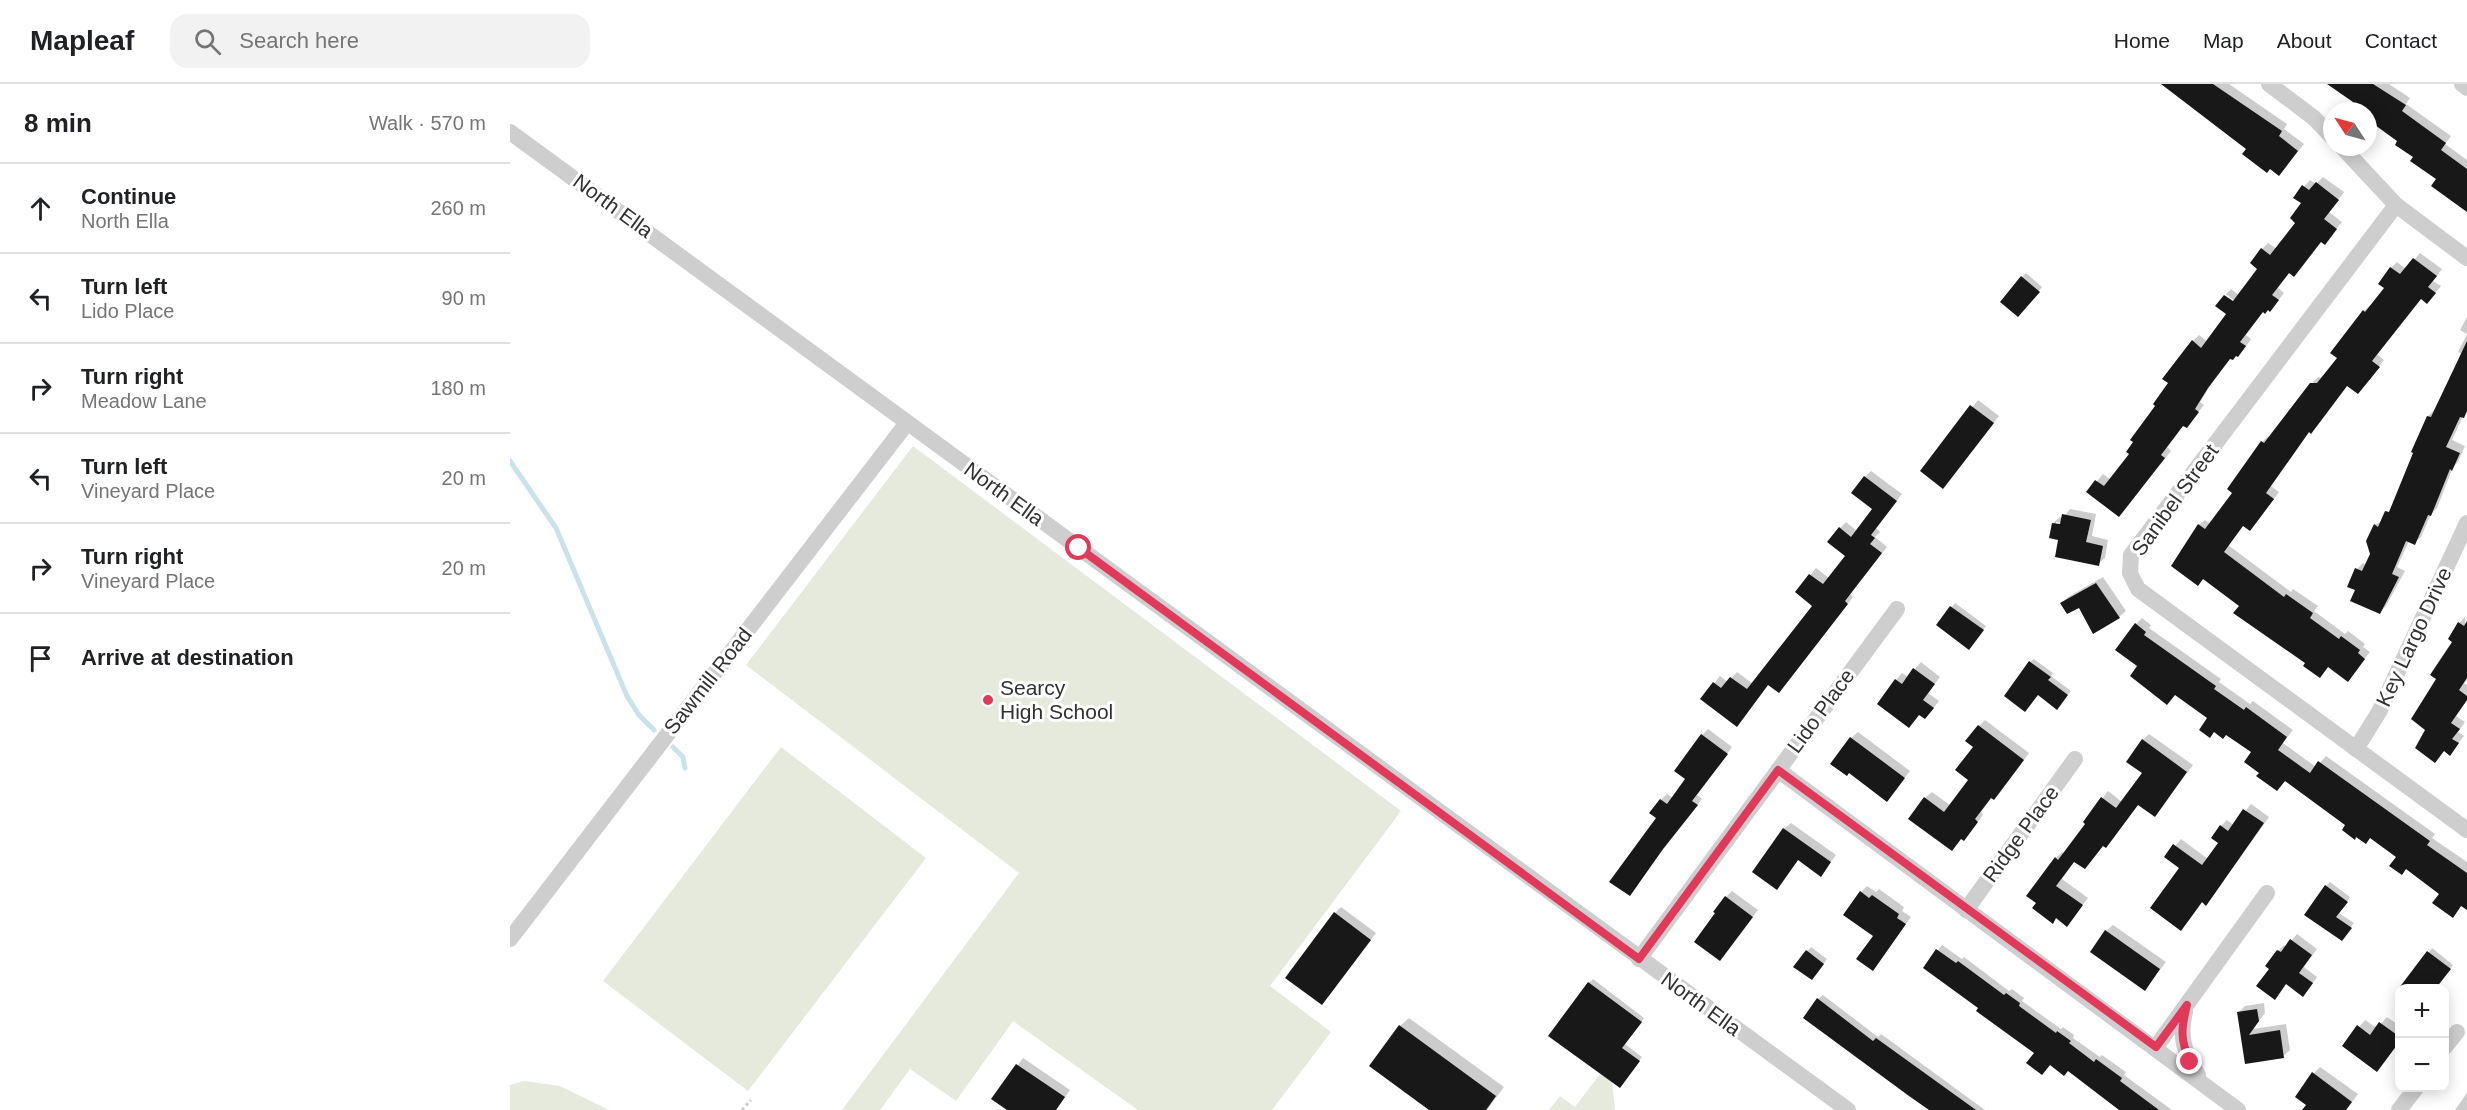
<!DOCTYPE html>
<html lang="en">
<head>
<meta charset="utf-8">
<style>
	:root { --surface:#fff; --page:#f2f2f2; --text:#202124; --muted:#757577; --line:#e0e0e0 }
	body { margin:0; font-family:Helvetica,sans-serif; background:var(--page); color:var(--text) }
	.controls { position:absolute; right:18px; bottom:18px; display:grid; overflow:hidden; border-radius:12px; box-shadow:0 3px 15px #0003 }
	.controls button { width:54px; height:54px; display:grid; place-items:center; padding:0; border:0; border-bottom:2px solid var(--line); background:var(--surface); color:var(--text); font:30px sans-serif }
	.compass { position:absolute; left:1813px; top:18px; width:54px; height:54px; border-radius:50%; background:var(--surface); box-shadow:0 3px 15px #0003; rotate:306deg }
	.stop { position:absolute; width:18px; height:18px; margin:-14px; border:4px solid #e1395a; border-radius:50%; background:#fff }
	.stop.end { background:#e1395a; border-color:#fff; box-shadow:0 2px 6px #0008 }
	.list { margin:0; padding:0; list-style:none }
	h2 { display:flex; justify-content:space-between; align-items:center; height:78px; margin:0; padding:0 24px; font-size:26px }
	h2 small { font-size:20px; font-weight:400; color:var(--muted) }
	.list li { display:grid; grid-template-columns:39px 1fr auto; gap:18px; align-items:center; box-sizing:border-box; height:90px; padding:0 24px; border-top:2px solid var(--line) }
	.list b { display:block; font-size:22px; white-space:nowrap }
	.list p { margin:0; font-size:20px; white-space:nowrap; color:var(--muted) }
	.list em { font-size:20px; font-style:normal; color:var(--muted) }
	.icon { flex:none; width:33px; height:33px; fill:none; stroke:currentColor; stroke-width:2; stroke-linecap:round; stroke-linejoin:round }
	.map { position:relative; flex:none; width:1957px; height:1026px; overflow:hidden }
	header { display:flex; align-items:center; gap:36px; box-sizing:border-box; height:84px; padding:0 30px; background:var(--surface); border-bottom:2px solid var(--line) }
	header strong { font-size:28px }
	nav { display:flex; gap:33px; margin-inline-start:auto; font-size:21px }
	.search { width:420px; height:54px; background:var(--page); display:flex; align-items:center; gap:15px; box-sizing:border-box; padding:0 21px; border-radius:18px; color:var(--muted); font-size:22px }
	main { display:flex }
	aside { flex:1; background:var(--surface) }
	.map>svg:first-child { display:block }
	.green { fill:#e5eadd }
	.shadow { fill:#0003; fill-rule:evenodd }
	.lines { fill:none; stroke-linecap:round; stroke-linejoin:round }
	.stream { stroke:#cae2ea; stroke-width:5 }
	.building { fill:#181818 }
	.path { stroke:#cbcbcb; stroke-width:3; stroke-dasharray:3 3; stroke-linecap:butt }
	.minor { stroke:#cecece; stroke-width:16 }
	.route { stroke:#e1395a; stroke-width:8 }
	.poi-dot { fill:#e1395a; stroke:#fff; stroke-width:2 }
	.labels { text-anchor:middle; stroke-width:6; stroke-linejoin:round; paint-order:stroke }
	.street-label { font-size:21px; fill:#313131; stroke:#fff }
	.poi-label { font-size:21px; fill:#313131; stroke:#fff; text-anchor:start }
</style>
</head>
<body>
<header>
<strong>Mapleaf</strong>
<div class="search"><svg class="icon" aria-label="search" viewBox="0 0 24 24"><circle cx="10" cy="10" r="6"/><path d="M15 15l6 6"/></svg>Search here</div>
<nav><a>Home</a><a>Map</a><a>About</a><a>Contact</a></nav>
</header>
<main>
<aside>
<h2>8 min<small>Walk · 570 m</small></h2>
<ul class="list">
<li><svg class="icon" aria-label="ahead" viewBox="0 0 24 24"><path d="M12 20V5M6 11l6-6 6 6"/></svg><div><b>Continue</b><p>North Ella</p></div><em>260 m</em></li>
<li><svg class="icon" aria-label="left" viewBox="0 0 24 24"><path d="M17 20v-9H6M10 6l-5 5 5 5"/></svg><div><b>Turn left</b><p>Lido Place</p></div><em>90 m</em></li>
<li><svg class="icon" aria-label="right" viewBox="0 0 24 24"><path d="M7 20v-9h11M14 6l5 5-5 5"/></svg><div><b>Turn right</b><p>Meadow Lane</p></div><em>180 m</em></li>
<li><svg class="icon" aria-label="left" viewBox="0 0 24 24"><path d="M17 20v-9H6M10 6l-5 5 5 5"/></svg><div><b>Turn left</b><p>Vineyard Place</p></div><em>20 m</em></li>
<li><svg class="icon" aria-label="right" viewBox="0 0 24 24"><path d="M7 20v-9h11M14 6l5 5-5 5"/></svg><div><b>Turn right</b><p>Vineyard Place</p></div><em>20 m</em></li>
<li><svg class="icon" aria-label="arrive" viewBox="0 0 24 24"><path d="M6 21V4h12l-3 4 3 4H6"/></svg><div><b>Arrive at destination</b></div></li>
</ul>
</aside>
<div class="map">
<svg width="1957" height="1026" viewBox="0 0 1957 1026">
	<rect width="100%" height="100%" fill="#fff"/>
	<g class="green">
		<polygon points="403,362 891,727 760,902 821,948 762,1026 628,1026 503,937 446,1017 400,985 370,1026 332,1026 509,789 236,581"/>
		<polygon points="271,663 416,774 238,1007 93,897"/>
		<polygon points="1090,990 1102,997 1105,1026 1039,1026 1050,1012 1065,1023"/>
		<polygon points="14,997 50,1002 99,1026 0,1026 0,1001"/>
	</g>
	<g class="shadow">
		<polygon points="1651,0 1719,0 1777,40 1774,45 1794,60 1769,91 1694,29"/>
		<polygon points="1820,0 1879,0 1900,14 1896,20 1941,52 1935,60 1957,76 1957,126 1890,57 1858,32 1858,27 1851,27 1845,18"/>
		<polygon points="1813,93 1834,108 1819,128 1832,138 1821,152 1812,156 1780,188 1768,204 1774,209 1766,219 1753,227 1736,251 1741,255 1734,265 1721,273 1704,296 1690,318 1694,321 1677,342 1674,340 1657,363 1661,367 1615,425 1578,408 1593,390 1601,396 1621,370 1683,257 1689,251 1697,257 1730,221 1716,210 1721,205 1729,211 1749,185 1752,165 1758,159 1767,165 1788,138 1793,119 1785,113 1800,96 1806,100"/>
		<polygon points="1910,169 1932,185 1923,197 1931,202 1923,212 1912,213 1867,270 1874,276 1854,302 1838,301 1807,342 1800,347 1761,402 1769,408 1746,439 1740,445 1734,440 1718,461 1781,508 1783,505 1808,522 1804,527 1835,550 1838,547 1855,560 1853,563 1860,568 1838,596 1819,582 1810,592 1731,522 1694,494 1688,500 1689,441 1695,436 1701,440 1725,409 1752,358 1758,352 1761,354 1801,300 1808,293 1813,294 1829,274 1854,227 1860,221 1861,223 1876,204 1881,184 1887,178 1896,185"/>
		<polygon points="1516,189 1532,203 1512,227 1512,193"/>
		<polygon points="1957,233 1957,328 1953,332 1942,356 1955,362 1948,378 1943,383 1927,424 1921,430 1911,453 1904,459 1899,457 1887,483 1895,487 1876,522 1870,528 1847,505 1847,485 1853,479 1857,481 1862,470 1865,441 1873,436 1883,421 1918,332 1924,326 1952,270 1948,268 1957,250 1950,246"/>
		<polygon points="1468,316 1489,332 1433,403 1412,387"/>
		<polygon points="1361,387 1392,410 1366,444 1370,448 1365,453 1377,463 1340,510 1343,513 1275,601 1269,607 1259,600 1227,641 1192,615 1210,592 1218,598 1227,588 1243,600 1304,521 1287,508 1306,484 1319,494 1337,471 1330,444 1336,438 1347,447 1365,425 1355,393"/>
		<path d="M1560,425L1586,430L1582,452L1598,456L1595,474L1588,480L1550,455L1543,439L1550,433L1553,434ZM1546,438L1558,440L1546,441Z"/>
		<polygon points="1593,493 1616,527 1609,533 1552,519 1558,513"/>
		<polygon points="1445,519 1476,542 1463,560 1428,541"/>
		<polygon points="1955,533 1957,595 1954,599 1957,601 1957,616 1946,632 1955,638 1948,648 1954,652 1940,670 1935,666 1925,677 1917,645 1929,595 1944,558 1949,539"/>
		<polygon points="1632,534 1641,541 1639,544 1711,595 1709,598 1740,620 1743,617 1783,646 1773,659 1806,683 1816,672 1925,750 1922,754 1957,778 1957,824 1952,821 1943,832 1931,809 1888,773 1860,753 1837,741 1776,696 1751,688 1743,668 1629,582 1626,540"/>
		<polygon points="1524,575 1543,589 1541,592 1561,607 1550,620 1520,578"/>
		<polygon points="1411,578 1430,593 1418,609 1429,617 1421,627 1386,596 1392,589 1398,593"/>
		<polygon points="1475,636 1519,669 1490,708 1484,714 1482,713 1471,728 1473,731 1454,755 1415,714 1422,708 1441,722 1460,696 1469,642"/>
		<polygon points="1198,645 1222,663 1187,711 1192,715 1119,810 1148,733 1151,716 1157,710 1163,714 1177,695 1192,651"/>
		<polygon points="1348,648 1400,687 1383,709 1339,688 1341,654"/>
		<polygon points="1639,650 1683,681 1645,731 1629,719 1602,756 1596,762 1594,760 1575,783 1565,776 1552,795 1578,814 1557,841 1547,833 1542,838 1546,774 1552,768 1555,770 1577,739 1575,737 1598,707 1612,718 1634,688 1633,656"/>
		<polygon points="1741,720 1759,733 1702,813 1696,820 1693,817 1677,839 1671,784 1656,773 1671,755 1698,775 1710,759 1711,742 1717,736 1724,741"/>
		<polygon points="1281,739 1326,771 1311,791 1289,775 1267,804 1274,745"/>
		<polygon points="1820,798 1840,813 1829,829 1844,839 1832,855 1816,802"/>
		<polygon points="1357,802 1366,808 1369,805 1394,823 1392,827 1401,833 1363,885 1365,851 1351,808"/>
		<polygon points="1222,807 1248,826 1210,875 1216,813"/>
		<polygon points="831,823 866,849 812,919 825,829"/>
		<polygon points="1603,841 1656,878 1635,905 1596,847"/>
		<polygon points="1787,850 1807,865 1794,883 1807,893 1799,905 1777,899 1765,914 1761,884 1768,867 1774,861 1776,863"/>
		<polygon points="1432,861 1452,875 1454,873 1499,907 1502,905 1514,914 1512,917 1551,945 1553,943 1564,951 1563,954 1590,973 1592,971 1616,988 1614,991 1662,1026 1612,1026 1558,986 1526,969 1471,924 1415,883"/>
		<polygon points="1301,863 1317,875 1306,891 1285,882"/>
		<polygon points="1922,864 1943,881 1926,904 1891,904"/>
		<polygon points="1083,895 1134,934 1115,960 1132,973 1113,998 1079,899"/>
		<polygon points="1313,911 1368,953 1371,950 1475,1026 1421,1026 1308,915"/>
		<polygon points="1754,919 1755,929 1743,945 1776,940 1780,966 1773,972 1736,978 1728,929 1735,922"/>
		<polygon points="1877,933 1890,942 1890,957 1834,962 1855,936 1867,944"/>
		<polygon points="899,934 994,1003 977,1026 922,1026 890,942"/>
		<polygon points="513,974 560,1006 546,1026 499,1026 483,1015"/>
		<polygon points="1810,983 1848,1010 1836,1026 1803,1026 1804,989"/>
		<polygon points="1957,1009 1957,1026 1945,1026"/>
	</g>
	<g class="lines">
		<g class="stream">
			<polyline points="0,377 46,444 117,612 129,631 144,646"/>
			<polyline points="163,663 173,673 175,684"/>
		</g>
	</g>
	<g class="building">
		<polygon points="1651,0 1703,0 1772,47 1769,52 1788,67 1769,92 1760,85 1757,89 1732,70 1736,65"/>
		<polygon points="1817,0 1863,0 1896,21 1892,27 1936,59 1931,66 1957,85 1957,128 1921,102 1926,95 1900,77 1903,73 1885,61 1887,57 1858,36 1858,27 1849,27 1840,21 1843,18"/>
		<polygon points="1806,98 1829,116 1814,135 1827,145 1815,161 1811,158 1784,193 1779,189 1762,211 1769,216 1760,228 1758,226 1755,230 1753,228 1730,258 1736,262 1728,273 1726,272 1723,276 1720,275 1698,304 1685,325 1689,328 1677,344 1673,342 1651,371 1655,374 1609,433 1576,408 1585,396 1594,402 1619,370 1616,368 1623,358 1620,356 1645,322 1643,320 1658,299 1652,295 1682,256 1691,264 1716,230 1705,222 1714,211 1723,217 1747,185 1740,179 1751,164 1760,171 1785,139 1780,134 1791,119 1783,114 1792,101 1799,106"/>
		<polygon points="1903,174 1927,192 1918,203 1926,209 1917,220 1911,215 1862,277 1870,283 1848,310 1837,302 1801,350 1799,348 1756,409 1764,415 1740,447 1733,442 1714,468 1774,513 1776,510 1803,529 1800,534 1829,555 1831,552 1850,566 1848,569 1855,575 1838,598 1818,583 1810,594 1793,582 1795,579 1723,529 1729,522 1693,495 1688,502 1661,482 1688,440 1695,445 1722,409 1717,405 1751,357 1754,359 1800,299 1807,299 1827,274 1820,269 1853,226 1855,228 1874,204 1868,200 1880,183 1890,190"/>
		<polygon points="1511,192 1530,208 1508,233 1490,218"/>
		<polygon points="1957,257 1957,327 1954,334 1950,333 1936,363 1950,369 1942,387 1940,385 1921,432 1918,431 1905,461 1896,457 1882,490 1889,493 1870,530 1840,517 1845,506 1837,503 1845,484 1852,487 1860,470 1856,457 1864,440 1868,443 1875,427 1879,428 1903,369 1901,368 1917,332 1921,333"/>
		<polygon points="1460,321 1484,339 1433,405 1410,387"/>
		<polygon points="1354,392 1387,417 1361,451 1365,454 1360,460 1372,469 1335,517 1338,520 1269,609 1258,601 1227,643 1190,615 1203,598 1211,604 1220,593 1237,605 1302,522 1285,508 1299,490 1313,500 1335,472 1317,458 1329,443 1341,453 1362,425 1341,409"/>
		<polygon points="1552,430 1581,436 1576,458 1593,462 1589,482 1545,473 1548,456 1539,454 1542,439 1550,440"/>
		<polygon points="1586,499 1610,534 1583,550 1569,524 1557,530 1550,519"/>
		<polygon points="1440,522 1474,546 1459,566 1426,541"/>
		<polygon points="1957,537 1957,594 1949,606 1957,612 1957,616 1941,639 1950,645 1942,655 1949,659 1940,672 1934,667 1925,679 1905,664 1915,646 1901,635 1926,595 1920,591 1942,558 1938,555 1948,538 1954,542"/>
		<polygon points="1625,539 1636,548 1634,551 1706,602 1704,605 1734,626 1736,623 1777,653 1768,666 1800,689 1808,677 1920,757 1917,761 1957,789 1957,826 1951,822 1943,834 1922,819 1929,810 1896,785 1892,791 1879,782 1886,773 1860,754 1856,760 1846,753 1845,756 1832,746 1835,741 1775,697 1767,707 1746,692 1749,689 1734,678 1741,668 1716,651 1713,655 1704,648 1700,654 1689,646 1697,634 1665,611 1657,621 1620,592 1627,582 1605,566"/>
		<polygon points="1519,577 1541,593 1538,596 1558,611 1547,626 1528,611 1515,628 1494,612"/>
		<polygon points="1403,584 1425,600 1413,616 1424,624 1415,635 1409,631 1399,644 1367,620 1385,595 1392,600"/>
		<polygon points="1468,641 1514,676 1484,716 1481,714 1465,735 1468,738 1454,757 1451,755 1442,767 1398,735 1414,713 1434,728 1458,696 1445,686 1463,663 1455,657"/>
		<polygon points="1191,650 1218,670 1182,717 1188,721 1153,765 1120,812 1099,798 1146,734 1139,729 1150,715 1157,720 1175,695 1164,687"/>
		<polygon points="1340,653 1395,694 1377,718 1339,689 1337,692 1320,680"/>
		<polygon points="1632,655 1677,688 1645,733 1628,721 1596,764 1593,762 1575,785 1564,778 1546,802 1573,821 1557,843 1546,834 1543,840 1522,824 1526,819 1516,812 1545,773 1548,776 1575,740 1573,738 1591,713 1606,724 1632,689 1616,678"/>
		<polygon points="1733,725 1754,739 1696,822 1692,818 1671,847 1640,824 1669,784 1654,773 1663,760 1692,781 1708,759 1701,754 1710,741 1718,747"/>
		<polygon points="1273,744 1321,778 1311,793 1288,776 1267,806 1242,788"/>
		<polygon points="1815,801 1838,818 1826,833 1842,844 1832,857 1794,831"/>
		<polygon points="1350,807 1359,814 1362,811 1389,830 1387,834 1396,840 1363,887 1346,875 1363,852 1333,831"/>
		<polygon points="1215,812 1243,833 1210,877 1184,858 1205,829 1203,828"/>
		<polygon points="824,828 861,856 812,921 775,894"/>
		<polygon points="1595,846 1650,885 1635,907 1580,868"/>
		<polygon points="1780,855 1802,871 1789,889 1803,899 1793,913 1776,900 1765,916 1746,902 1759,885 1755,882 1767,866 1771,868"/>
		<polygon points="1426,865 1446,879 1448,877 1494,911 1496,909 1510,919 1509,922 1546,949 1547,947 1561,957 1559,959 1584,978 1586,975 1612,994 1610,997 1649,1026 1609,1026 1558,987 1554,992 1540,981 1532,991 1516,979 1524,969 1466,927 1468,924 1413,884"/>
		<polygon points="1296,866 1314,880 1302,896 1283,883"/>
		<polygon points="1917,867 1941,885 1926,904 1889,904"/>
		<polygon points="1078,898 1132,938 1112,964 1130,977 1110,1004 1038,952"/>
		<polygon points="1307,914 1363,957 1366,954 1466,1026 1419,1026 1399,1012 1293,934"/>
		<polygon points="1747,925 1749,937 1739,951 1770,946 1774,974 1735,980 1727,928"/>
		<polygon points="1869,938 1890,953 1890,957 1867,988 1832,962 1847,941 1860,951"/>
		<polygon points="889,941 986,1012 976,1026 919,1026 859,982"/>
		<polygon points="506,980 555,1013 546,1026 497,1026 481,1015"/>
		<polygon points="1802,988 1842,1018 1836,1026 1792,1026 1796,1021 1785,1013"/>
	</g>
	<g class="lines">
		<polyline class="path" points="232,1026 241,1016"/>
		<g class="minor">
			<polyline points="1759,0 1804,34 1822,53"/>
			<polyline points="1952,0 1957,4"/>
			<polyline points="0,48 1338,1026"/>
			<polyline points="1832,63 1886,121 1957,174"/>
			<polyline points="1886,121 1621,471 1620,489 1628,505 1957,746"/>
			<polyline points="1846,665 1869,628 1957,439"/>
			<polyline points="1268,686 1728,1026"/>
			<polyline points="1456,826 1565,675"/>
			<polyline points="0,855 397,339"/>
			<polyline points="1129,875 1387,525"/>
			<path d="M1675,928C1669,952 1674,969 1688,991"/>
			<polyline points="1646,963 1757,809"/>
			<polyline points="1934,964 1947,948"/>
			<polyline points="1889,1026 1906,1004"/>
		</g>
	</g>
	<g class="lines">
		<path class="route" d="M569,464L1129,875L1268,686L1646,963L1677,921C1671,945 1670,955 1680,978"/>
	</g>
	<circle class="poi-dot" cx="478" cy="616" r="6"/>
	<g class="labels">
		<g class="street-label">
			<text transform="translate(103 122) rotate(36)" y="7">North Ella</text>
			<text transform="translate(494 410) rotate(36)" y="7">North Ella</text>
			<text transform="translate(1665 416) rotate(-54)" y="7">Sanibel Street</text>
			<text transform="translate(1904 553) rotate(-65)" y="7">Key Largo Drive</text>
			<text transform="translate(198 597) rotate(-52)" y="7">Sawmill Road</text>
			<text transform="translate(1311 627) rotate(-54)" y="7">Lido Place</text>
			<text transform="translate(1511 750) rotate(-54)" y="7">Ridge Place</text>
			<text transform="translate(1191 920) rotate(36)" y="7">North Ella</text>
		</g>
		<g class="poi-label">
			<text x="490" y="611">Searcy<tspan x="490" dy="24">High School</tspan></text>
		</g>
	</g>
</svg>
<div class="controls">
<button>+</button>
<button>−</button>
</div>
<svg class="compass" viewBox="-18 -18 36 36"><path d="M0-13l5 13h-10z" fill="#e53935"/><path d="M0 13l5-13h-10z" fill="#757577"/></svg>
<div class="stop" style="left:569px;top:464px"></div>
<div class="stop end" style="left:1680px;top:978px"></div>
</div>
</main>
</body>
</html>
